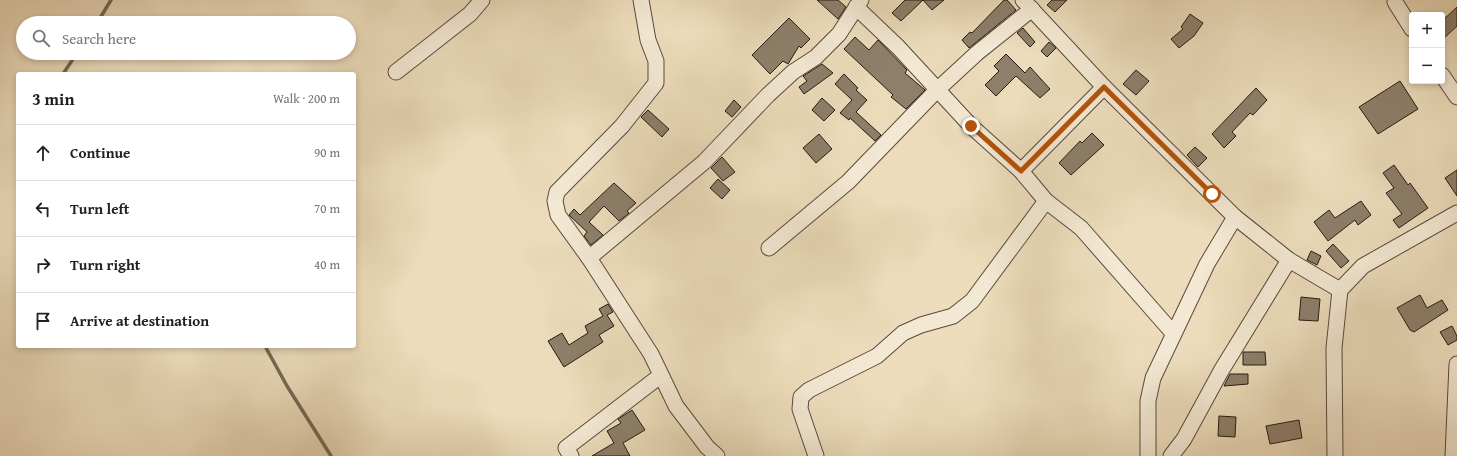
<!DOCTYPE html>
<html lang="en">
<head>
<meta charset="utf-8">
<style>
	:root { --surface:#fff; --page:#f2f2f2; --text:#202124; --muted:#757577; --line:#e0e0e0 }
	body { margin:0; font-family:"Gentium Book Plus",serif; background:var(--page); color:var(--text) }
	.controls { position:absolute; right:12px; top:12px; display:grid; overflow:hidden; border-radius:4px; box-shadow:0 2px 6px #0003 }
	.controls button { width:36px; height:36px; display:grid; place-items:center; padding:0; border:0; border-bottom:1px solid var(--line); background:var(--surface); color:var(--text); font:20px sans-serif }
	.stop { position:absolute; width:12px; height:12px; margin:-9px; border:3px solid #b45309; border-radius:50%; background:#fff }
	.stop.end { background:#b45309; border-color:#fff; box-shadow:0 1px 4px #0008 }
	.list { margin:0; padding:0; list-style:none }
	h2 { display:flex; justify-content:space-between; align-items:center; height:52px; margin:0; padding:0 16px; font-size:17px }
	h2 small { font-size:13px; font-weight:400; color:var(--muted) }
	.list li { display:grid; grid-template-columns:26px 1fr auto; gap:12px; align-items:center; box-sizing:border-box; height:56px; padding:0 16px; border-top:1px solid var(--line) }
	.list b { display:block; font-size:15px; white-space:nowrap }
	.list em { font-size:13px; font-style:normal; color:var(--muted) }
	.icon { flex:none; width:22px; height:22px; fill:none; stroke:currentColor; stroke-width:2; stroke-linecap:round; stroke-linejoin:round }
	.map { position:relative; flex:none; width:1457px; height:456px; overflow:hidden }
	.search { position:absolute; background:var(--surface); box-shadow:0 2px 6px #0003; left:16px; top:16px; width:340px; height:44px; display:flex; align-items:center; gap:10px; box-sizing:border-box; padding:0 14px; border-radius:22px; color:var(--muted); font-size:15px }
	.panel { position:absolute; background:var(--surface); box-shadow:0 2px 6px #0003; left:16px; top:72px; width:340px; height:276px; border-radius:4px }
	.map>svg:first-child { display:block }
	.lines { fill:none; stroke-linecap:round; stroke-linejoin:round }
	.stream { stroke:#756756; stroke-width:3.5 }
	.building { fill:#8d7f6a; stroke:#271a13 }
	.minor-casing { stroke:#584a3d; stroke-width:17 }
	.minor { stroke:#f3e8d3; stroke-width:15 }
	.route { stroke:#b45309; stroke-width:5 }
</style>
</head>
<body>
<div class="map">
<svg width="1457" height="456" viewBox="0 0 1457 456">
	<rect width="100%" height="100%" fill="#ecdcbb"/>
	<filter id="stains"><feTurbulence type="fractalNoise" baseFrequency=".005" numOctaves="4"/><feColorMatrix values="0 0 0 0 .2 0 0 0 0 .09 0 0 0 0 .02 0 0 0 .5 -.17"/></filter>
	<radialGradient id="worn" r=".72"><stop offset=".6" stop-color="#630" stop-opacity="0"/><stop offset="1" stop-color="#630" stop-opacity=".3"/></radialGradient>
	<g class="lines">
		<g class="stream">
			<polyline points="97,23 111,0"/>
			<polyline points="63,74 77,53"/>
			<polyline points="265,346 287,386 331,456"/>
		</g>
	</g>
	<g class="building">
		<polygon points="817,0 838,0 846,7 838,19"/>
		<polygon points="905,0 923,0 901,21 892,13"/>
		<polygon points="923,0 944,0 932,10"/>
		<polygon points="1004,0 1007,0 1016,10 969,48 962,40 970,32 972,33"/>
		<polygon points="1052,0 1067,0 1055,12 1047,5"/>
		<polygon points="1457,7 1457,26 1442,40 1442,21"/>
		<polygon points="1190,14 1203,23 1194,36 1179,48 1171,39 1183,29 1181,27"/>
		<polygon points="789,18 810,39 801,48 799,46 788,64 783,61 770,74 752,55"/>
		<polygon points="1023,28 1035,42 1030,47 1017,33"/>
		<polygon points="855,37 869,50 878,40 907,70 905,73 925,90 906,109 891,97 893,95 844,49"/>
		<polygon points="1049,42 1056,48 1047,57 1041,51"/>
		<polygon points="1006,54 1025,73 1030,67 1050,89 1040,98 1016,76 996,96 985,85 999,71 994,66"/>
		<polygon points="822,64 833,73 804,94 799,87 807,81 803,76"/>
		<polygon points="1136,70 1149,81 1136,95 1123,84"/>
		<polygon points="844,74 858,88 856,90 867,100 856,112 881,135 875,141 850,118 849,120 840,113 852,100 835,84"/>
		<polygon points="1400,81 1418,109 1378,134 1359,107"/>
		<polygon points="1256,88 1267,100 1253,115 1250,113 1232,132 1236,136 1224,148 1212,134"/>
		<polygon points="822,98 835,110 824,121 812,110"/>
		<polygon points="734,100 741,107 732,117 725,111"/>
		<polygon points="648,110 669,129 662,137 641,117"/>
		<polygon points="1092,133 1104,145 1071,175 1059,163 1080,141 1082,143"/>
		<polygon points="819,134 832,149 816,163 803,148"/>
		<polygon points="1195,147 1207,158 1198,167 1187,155"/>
		<polygon points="722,157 735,172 723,181 711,168"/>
		<polygon points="1394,165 1408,185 1410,183 1428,208 1399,228 1393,220 1402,214 1386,193 1394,188 1383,173"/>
		<polygon points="1457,170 1457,196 1445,178"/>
		<polygon points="718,179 730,190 722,199 710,188"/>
		<polygon points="614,183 636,203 627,211 629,213 619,221 604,206 589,222 603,235 591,245 584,236 587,232 569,215 574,209 580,215"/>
		<polygon points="1361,201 1371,215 1358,225 1355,220 1328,241 1314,222 1329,210 1335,218"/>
		<polygon points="1333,244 1349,261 1341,268 1326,251"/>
		<polygon points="1311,251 1321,256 1317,265 1307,260"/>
		<polygon points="1420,295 1427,308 1442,300 1448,310 1414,332 1410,330 1397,308"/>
		<polygon points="1301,297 1320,299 1318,321 1299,320"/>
		<polygon points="608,304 613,312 607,315 614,326 599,335 603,342 564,367 548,341 562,333 569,345 588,333 585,326 603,316 599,309"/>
		<polygon points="1452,326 1457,336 1457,340 1448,345 1440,332"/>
		<polygon points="1243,352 1265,352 1266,365 1243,365"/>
		<polygon points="1230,374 1248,374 1248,384 1224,386"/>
		<polygon points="632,410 645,430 623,443 630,456 592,456 614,443 607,431 621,423 618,419"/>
		<polygon points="1219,416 1236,417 1235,437 1218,436"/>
		<polygon points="1299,420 1302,438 1270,444 1266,426"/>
	</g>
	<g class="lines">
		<g class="minor-casing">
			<g id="minor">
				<polyline points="641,0 648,40 656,61 656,83 622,126 557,192 555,201 558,215 589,258 651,354 676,406 707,447 717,456"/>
				<polyline points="1023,0 1104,87 1235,217 1289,260 1340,290"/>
				<polyline points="1395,2 1412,29"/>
				<polyline points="856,7 898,47 971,126 1021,171 1046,201 1081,228 1173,333"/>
				<polyline points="396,72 470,14 482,0"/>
				<polyline points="1442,75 1457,97"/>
				<polyline points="1021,171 1104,87"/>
				<polyline points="769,248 848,182 937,90 977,53 1032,9"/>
				<polyline points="589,258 704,162 768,95 793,72 816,57 839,34 861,0"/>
				<polyline points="571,456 566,448 660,376"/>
				<polyline points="816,456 800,409 801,397 809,390 877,356 903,333 921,325 953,316 972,301 1046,201"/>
				<polyline points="1148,456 1148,401 1153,378 1207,264 1235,217"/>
				<polyline points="1171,456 1184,439 1221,371 1289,260"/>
				<polyline points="1335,456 1334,348 1340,290 1363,266 1457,213"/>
				<polyline points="1453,456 1457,364"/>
			</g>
		</g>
		<use href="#minor" class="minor"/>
	</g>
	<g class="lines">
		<polyline class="route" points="971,126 1021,171 1104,87 1212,194"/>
	</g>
	<rect width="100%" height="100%" filter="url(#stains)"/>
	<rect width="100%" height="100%" fill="url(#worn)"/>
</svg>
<div class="controls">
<button>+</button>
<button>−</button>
</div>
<div class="stop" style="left:1212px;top:194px"></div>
<div class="stop end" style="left:971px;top:126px"></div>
<div class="search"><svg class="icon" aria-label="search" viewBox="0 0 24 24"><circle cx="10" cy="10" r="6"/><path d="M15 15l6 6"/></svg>Search here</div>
<section class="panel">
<h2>3 min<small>Walk · 200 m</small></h2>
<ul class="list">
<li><svg class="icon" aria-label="ahead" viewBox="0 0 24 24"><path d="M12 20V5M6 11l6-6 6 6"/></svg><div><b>Continue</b></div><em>90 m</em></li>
<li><svg class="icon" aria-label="left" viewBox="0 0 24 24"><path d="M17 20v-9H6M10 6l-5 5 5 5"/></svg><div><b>Turn left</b></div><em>70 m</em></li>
<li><svg class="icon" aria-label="right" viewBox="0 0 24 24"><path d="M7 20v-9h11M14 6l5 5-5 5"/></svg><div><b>Turn right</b></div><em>40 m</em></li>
<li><svg class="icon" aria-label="arrive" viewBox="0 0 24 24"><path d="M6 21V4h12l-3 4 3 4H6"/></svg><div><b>Arrive at destination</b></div></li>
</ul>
</section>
</div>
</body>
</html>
